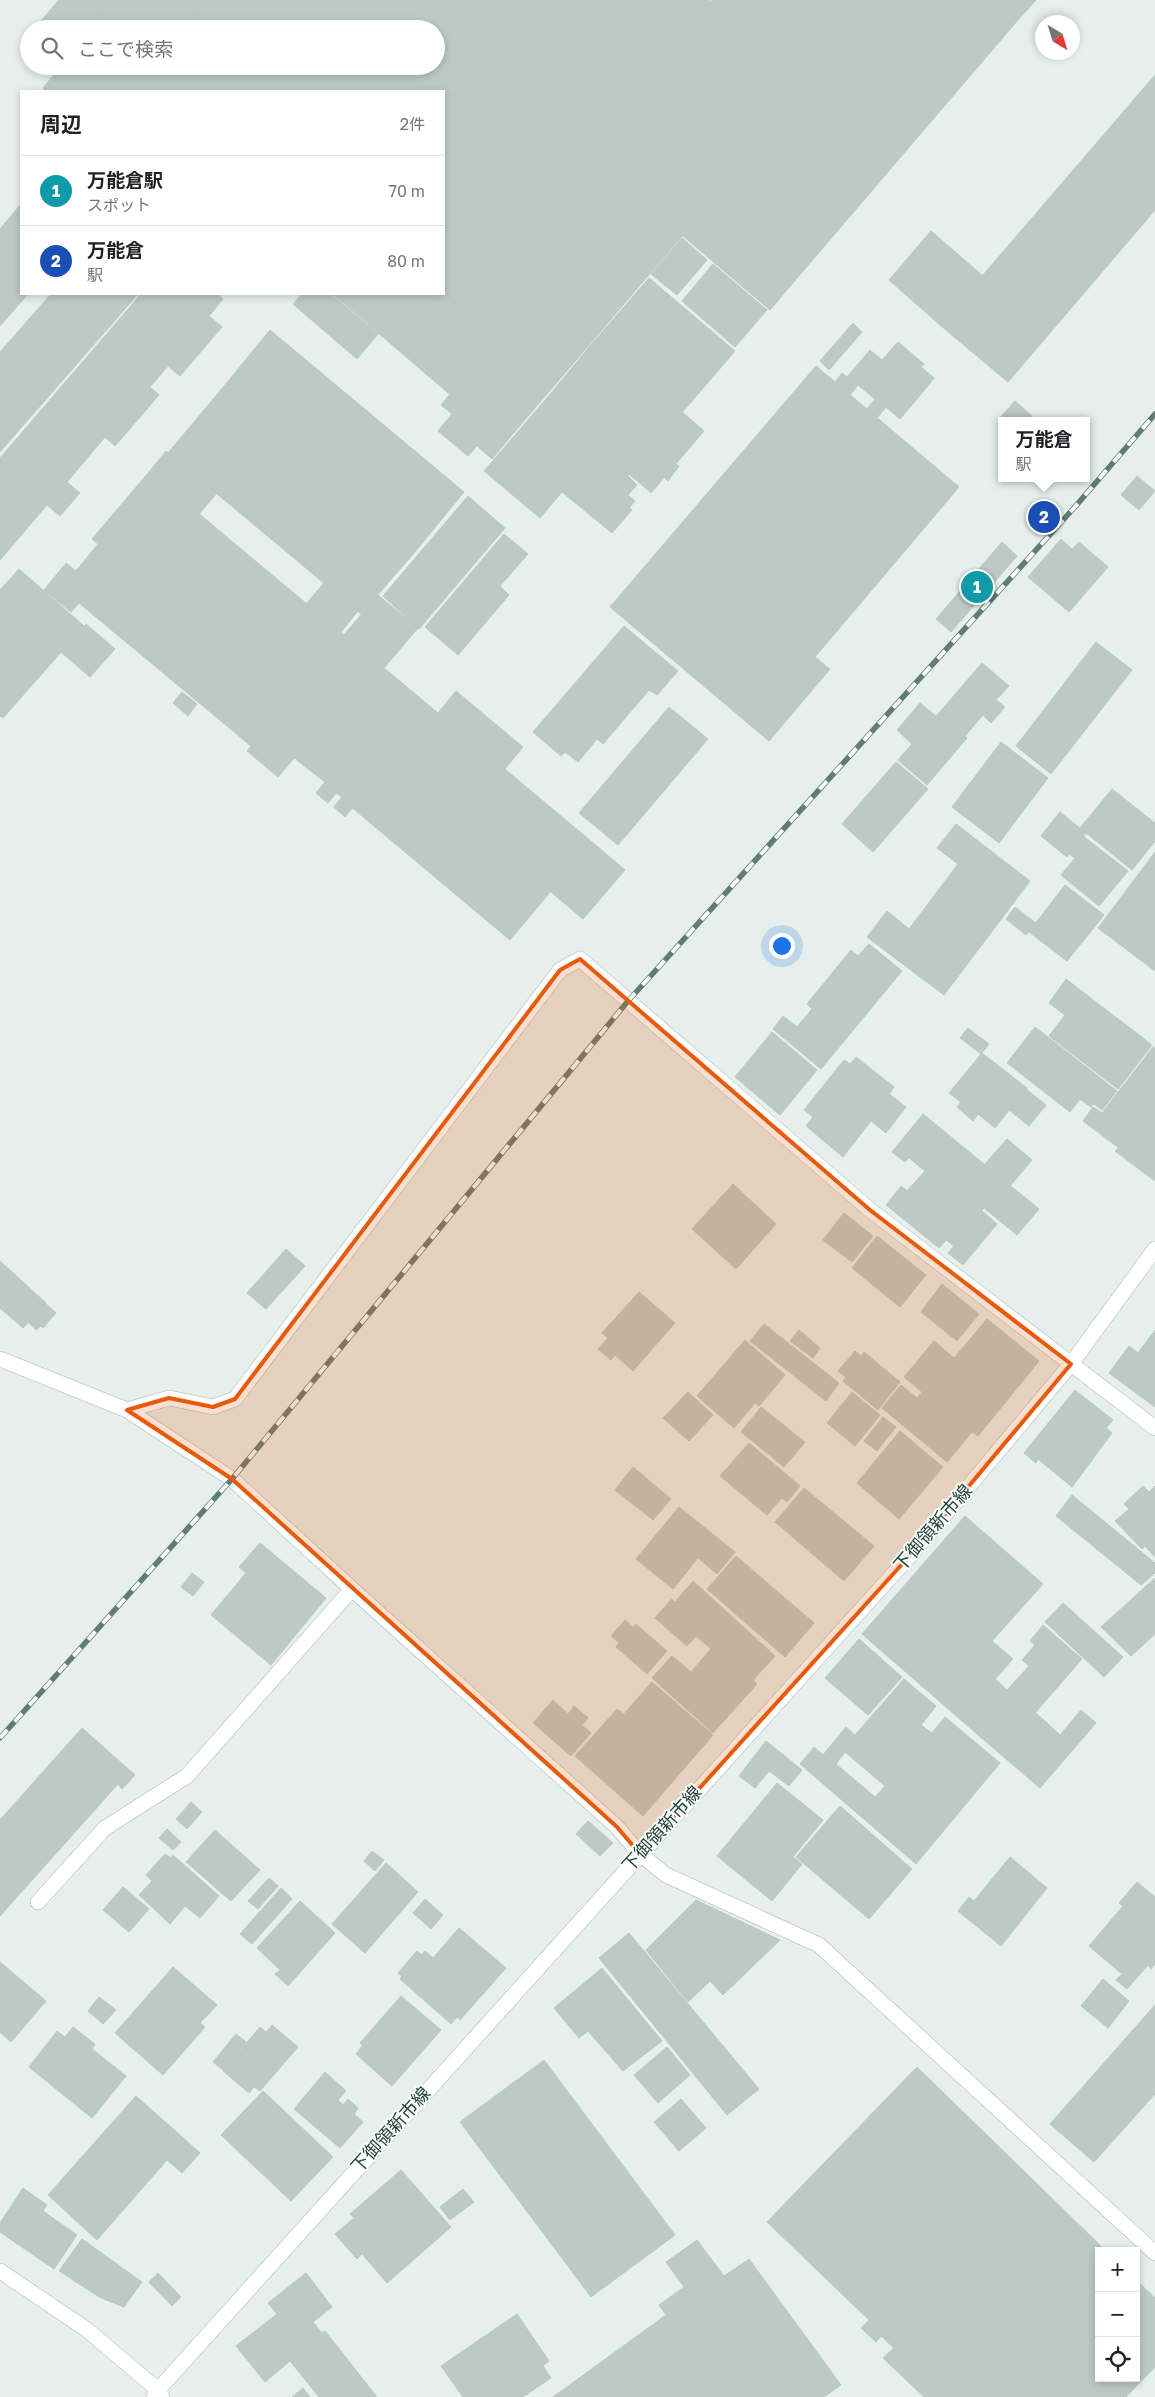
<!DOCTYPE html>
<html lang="ja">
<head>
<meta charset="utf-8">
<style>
	:root { --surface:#fff; --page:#f2f2f2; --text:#202124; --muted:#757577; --line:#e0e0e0; --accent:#111827 }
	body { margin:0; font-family:"Golos Text","Noto Sans JP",sans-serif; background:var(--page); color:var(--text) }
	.controls { position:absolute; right:15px; bottom:15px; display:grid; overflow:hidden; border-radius:0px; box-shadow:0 2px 8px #0003 }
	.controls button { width:45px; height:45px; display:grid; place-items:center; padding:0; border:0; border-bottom:1px solid var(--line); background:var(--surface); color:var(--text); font:25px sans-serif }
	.compass { position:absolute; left:1035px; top:15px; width:45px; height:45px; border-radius:50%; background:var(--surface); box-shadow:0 2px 8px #0003; rotate:142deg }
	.you { position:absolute; left:781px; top:945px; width:18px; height:18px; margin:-12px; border:4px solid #fff; border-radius:50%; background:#1a73e8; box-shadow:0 0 0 8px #1a73e833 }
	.badge { display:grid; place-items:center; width:32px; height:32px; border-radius:50%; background:var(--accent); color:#fff; font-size:16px; font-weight:700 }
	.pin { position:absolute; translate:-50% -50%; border:2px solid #fff; box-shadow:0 1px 5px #0006 }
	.popup { position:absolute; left:998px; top:417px; width:92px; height:65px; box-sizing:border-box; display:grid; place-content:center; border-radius:0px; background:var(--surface); filter:drop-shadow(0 1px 4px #0005); font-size:16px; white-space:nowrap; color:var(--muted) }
	.popup b { font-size:19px; color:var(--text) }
	.popup::after { content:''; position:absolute; left:50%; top:100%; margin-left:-10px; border:10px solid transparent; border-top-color:var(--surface) }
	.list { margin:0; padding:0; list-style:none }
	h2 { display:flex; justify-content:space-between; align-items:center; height:65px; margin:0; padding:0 20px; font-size:21px }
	h2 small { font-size:16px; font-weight:400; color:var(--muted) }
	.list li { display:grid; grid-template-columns:32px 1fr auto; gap:15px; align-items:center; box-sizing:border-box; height:70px; padding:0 20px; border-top:1px solid var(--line) }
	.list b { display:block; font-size:19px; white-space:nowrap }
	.list p { margin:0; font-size:16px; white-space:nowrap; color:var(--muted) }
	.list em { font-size:16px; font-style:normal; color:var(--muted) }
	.icon { flex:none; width:28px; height:28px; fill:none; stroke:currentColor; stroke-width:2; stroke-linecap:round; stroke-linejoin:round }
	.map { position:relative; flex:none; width:1155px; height:2397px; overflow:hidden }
	.search { position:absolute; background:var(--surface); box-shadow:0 2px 8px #0003; left:20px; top:20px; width:425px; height:55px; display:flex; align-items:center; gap:12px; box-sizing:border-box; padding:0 18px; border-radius:28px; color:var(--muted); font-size:19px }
	.panel { position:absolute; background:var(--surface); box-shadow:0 2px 8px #0003; left:20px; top:90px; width:425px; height:205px; border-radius:0px }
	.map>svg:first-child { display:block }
	.building { fill:#bbcac4; stroke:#b8c9c2; fill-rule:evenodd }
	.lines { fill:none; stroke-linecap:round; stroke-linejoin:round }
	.lane-casing { stroke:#a8b8b2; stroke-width:16 }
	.street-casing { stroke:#a8b8b2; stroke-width:16 }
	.secondary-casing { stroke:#a4bbb3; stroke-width:16 }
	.lane { stroke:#fff; stroke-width:15 }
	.street { stroke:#fff; stroke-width:15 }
	.secondary { stroke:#fff; stroke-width:15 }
	.rail-casing { stroke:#5f7d75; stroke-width:5.5 }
	.rail { stroke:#f7fbf9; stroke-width:4; stroke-dasharray:11; stroke-linecap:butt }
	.marked { fill:#e8590c; fill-opacity:0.2; stroke:#e8590c; stroke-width:4; stroke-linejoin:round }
	.labels { text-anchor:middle; stroke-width:4; stroke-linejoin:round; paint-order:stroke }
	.street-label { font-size:18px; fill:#24423a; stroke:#f7fbf9 }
</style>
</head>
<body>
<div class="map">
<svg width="1155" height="2397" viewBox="0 0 1155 2397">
	<rect width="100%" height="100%" fill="#e6efeb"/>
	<g class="building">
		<polygon points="59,0 88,0 121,29 34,29"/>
		<polygon points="88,0 182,0 216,29 121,29"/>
		<polygon points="182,0 322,0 355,29 216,29"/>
		<polygon points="322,0 458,0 605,125 547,193 444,105 444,91 428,91 399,66 436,66 436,29 355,29"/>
		<polygon points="458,0 598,0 664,57 605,125"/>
		<polygon points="598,0 709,0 711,2 664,57"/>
		<polygon points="712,0 746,0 467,326 448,310"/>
		<polygon points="746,0 884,0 506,442 426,374"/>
		<polygon points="884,0 920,0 719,235 699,217"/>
		<polygon points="920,0 994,0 1018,20 786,291 719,235"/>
		<polygon points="994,0 1036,0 1018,20"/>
		<polygon points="61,66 68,66 97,91 47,91 43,88"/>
		<polygon points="68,66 165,66 194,91 97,91"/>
		<polygon points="165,66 259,66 288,91 194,91"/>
		<polygon points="259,66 399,66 428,91 288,91"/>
		<polygon points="1155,75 1155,210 1008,382 940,325"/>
		<polygon points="444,105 547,193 488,262 444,224"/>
		<polygon points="21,204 21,294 28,294 0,326 0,229"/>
		<polygon points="699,217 786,291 770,310 683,236"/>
		<polygon points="444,224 488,262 448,310 429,294 444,294"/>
		<polygon points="931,231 983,276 940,325 889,280"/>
		<polygon points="682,238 707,260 677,295 651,274"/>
		<polygon points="713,264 767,310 735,347 682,301"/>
		<polygon points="649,278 669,295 631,339 611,322"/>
		<polygon points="51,294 138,294 0,452 0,352"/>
		<polygon points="141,294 217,294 223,299 209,316 222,327 180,376 168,366 150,387 159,395 115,446 105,437 67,482 80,493 60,516 47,505 0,560 0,458"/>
		<polygon points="302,294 331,294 378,334 357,359 293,304"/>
		<polygon points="333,294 429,294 467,326 426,374"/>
		<polygon points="669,295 735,351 612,494 632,510 612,533 562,492 540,518 484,471 546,399 565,416"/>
		<polygon points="611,322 631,339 609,364 589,347"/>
		<polygon points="853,323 862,332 829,370 820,361"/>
		<polygon points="270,330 464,492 414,553 220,391"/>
		<polygon points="898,342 924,364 909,382 922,393 900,419 886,407 877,418 867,409 875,399 858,385 850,395 835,382 842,373 847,377 870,350 882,360"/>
		<polygon points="589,347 609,364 591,386 571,369"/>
		<polygon points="816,366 959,487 815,657 830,669 769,741 610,607"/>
		<polygon points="921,367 934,378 922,393 909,382"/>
		<polygon points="571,369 591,386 565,416 546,399"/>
		<polygon points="220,391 414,553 361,614 168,453"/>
		<polygon points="450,394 506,442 492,459 477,446 468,456 438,431 452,414 441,405"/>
		<polygon points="1015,401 1032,416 1028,421 1002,421 1002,424 998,420"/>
		<polygon points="682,412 704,431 651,493 629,474"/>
		<polygon points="166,451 217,493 199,514 149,472"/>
		<polygon points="676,464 679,466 668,481 664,477"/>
		<polygon points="149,472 344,635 251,746 79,603 71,612 44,590 66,563 76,571 98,544 92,539"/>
		<polygon points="628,476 637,485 628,495 635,501 629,508 612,494"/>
		<polygon points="1137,476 1155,491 1139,510 1121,495"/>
		<polygon points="468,496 505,528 419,629 383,596"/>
		<polygon points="504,534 528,554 500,586 509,595 458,655 425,627"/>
		<polygon points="1061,539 1072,549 1079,542 1108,567 1069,612 1028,577"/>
		<polygon points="1002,542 1017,556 951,632 936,619"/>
		<polygon points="19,569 84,626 3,718 0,716 0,590"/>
		<polygon points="324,583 358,611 341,632 306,604"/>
		<polygon points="378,595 418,628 384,668 344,635"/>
		<polygon points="86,624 115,649 90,677 61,652"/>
		<polygon points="624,626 678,671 657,695 649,690 603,744 597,739 578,762 565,752 561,756 533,732"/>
		<polygon points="344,635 384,668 303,765 263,731"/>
		<polygon points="1096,642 1132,670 1051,774 1016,746"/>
		<polygon points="982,663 1009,686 996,700 1005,707 991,723 983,715 965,736 939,713"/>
		<polygon points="384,668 438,713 356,811 352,808 345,817 334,807 342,797 336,793 328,803 316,793 325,782 303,765"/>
		<polygon points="456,691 523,747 505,769 438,713"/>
		<polygon points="182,692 197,704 188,716 173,703"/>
		<polygon points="920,703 936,716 912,744 897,730"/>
		<polygon points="669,707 708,739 618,845 579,813"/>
		<polygon points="438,713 592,842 510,940 356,811"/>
		<polygon points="939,713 967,738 927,785 898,760"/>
		<polygon points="263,731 295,757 278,777 247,751"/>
		<polygon points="1001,742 1048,778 999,843 952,807"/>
		<polygon points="896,762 928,789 873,852 842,824"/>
		<polygon points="1112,789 1155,823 1155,841 1132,870 1080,828"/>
		<polygon points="1060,812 1086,833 1067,857 1041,836"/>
		<polygon points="956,824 1030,881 944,995 867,937 887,911 909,929 958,864 937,848"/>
		<polygon points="1083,836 1128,871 1099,906 1061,875 1075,858 1069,854"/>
		<polygon points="592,842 625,870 583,919 551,892"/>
		<polygon points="1155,852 1155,971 1098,928"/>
		<polygon points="1065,885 1104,915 1067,961 1029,932"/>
		<polygon points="1015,907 1036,923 1026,935 1006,919"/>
		<polygon points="869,944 902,971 821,1069 773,1029 783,1016 797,1027 812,1009 807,1004 851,950 858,956"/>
		<polygon points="1066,979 1152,1045 1118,1089 1049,1036 1065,1015 1049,1003"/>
		<polygon points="1035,1027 1117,1091 1102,1110 1094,1104 1091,1107 1080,1099 1070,1112 1007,1063"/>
		<polygon points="968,1028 989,1044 981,1054 960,1038"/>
		<polygon points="772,1032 817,1070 780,1115 735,1077"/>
		<polygon points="1153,1047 1155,1049 1155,1181 1115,1151 1119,1148 1083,1121 1093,1107 1102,1113"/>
		<polygon points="982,1053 1027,1088 995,1128 978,1114 973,1121 957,1107 961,1102 949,1093"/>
		<polygon points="856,1057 894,1087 889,1094 906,1107 886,1133 871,1121 843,1157 806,1126 813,1117 804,1110 844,1060 850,1064"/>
		<polygon points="1026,1089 1046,1105 1029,1126 1009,1110"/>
		<polygon points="923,1114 1039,1209 1017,1235 984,1208 954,1246 946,1240 939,1248 886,1205 901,1186 907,1191 925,1171 909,1158 905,1162 892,1152"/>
		<polygon points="1007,1139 1032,1160 1011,1185 985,1164"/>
		<polygon points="733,1184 776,1224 736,1269 692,1229"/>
		<polygon points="982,1211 997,1224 963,1265 948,1253"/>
		<polygon points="844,1213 873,1236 852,1262 823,1240"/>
		<polygon points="877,1236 926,1275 900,1307 852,1268"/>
		<polygon points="286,1249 305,1266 266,1309 247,1293"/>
		<polygon points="0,1261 46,1303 23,1328 0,1308"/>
		<polygon points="942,1284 979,1314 957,1341 921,1312"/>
		<polygon points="639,1292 675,1323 633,1371 615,1355 611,1360 598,1349 608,1338 602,1333"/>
		<polygon points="45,1303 56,1313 43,1328 41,1326 36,1330 28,1322"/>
		<polygon points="987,1319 1039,1361 978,1436 972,1432 947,1462 882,1408 901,1385 917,1398 922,1392 904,1377 934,1341 954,1358"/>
		<polygon points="764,1324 839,1383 826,1401 750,1341"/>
		<polygon points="799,1330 820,1348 813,1358 790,1341"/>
		<polygon points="1155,1330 1155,1407 1109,1373 1129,1346 1138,1353"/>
		<polygon points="745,1340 785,1375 759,1406 755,1403 734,1428 697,1396"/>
		<polygon points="855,1351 861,1356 864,1352 900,1382 878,1410 843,1381 846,1377 838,1371"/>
		<polygon points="1075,1390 1113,1420 1106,1428 1112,1433 1072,1487 1038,1459 1036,1463 1024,1453"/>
		<polygon points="688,1392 713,1415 689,1441 663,1418"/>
		<polygon points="852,1392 880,1415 855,1446 827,1423"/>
		<polygon points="761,1407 805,1442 784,1467 741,1432"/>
		<polygon points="883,1417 896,1427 877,1451 864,1441"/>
		<polygon points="900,1431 943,1467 899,1519 857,1483"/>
		<polygon points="749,1443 800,1486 787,1502 782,1498 767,1515 720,1476"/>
		<polygon points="633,1467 671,1499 653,1520 615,1490"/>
		<polygon points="1143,1486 1149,1492 1155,1486 1155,1557 1145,1546 1142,1549 1115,1521 1129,1509 1124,1504"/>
		<polygon points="804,1488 874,1546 844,1581 775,1522"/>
		<polygon points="1072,1495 1155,1563 1155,1573 1141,1585 1056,1516"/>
		<polygon points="679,1507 735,1552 717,1574 698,1558 673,1589 636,1559"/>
		<polygon points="965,1516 1043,1584 992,1641 1013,1659 995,1679 1007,1690 1029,1666 1022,1660 1035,1645 1030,1641 1043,1625 1082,1659 1028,1721 1013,1708 984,1740 862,1634"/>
		<polygon points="260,1543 326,1598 271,1665 211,1615 246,1573 239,1567"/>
		<polygon points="736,1556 814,1623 785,1657 707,1589"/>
		<polygon points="192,1573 204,1582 193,1596 181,1587"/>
		<polygon points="1155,1578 1155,1634 1131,1656 1101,1627"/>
		<polygon points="693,1581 775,1656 753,1680 757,1684 713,1733 652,1678 672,1656 691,1672 711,1649 696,1636 687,1646 655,1618 672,1599 675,1602"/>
		<polygon points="1063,1603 1123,1657 1104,1677 1045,1622"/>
		<polygon points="625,1620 633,1627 636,1624 667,1651 647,1674 616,1647 619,1643 611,1636"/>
		<polygon points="859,1639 902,1677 868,1715 825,1678"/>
		<path d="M904,1679L936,1706L921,1725L932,1733L945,1717L1000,1763L916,1864L800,1764L814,1747L823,1755L846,1727L855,1735ZM845,1752L885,1786L875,1797L836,1764Z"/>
		<polygon points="652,1682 713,1735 643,1816 575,1756 617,1709 624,1714"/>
		<polygon points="553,1700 568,1714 574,1706 588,1718 582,1725 591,1733 571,1756 533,1723"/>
		<polygon points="1013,1708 1028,1721 1036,1713 1060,1735 1081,1710 1096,1723 1040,1788 984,1740"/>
		<polygon points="82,1728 135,1775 122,1789 118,1784 0,1916 0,1820"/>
		<polygon points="766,1741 802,1770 789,1786 769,1771 755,1788 739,1776"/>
		<polygon points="777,1783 823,1820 793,1857 802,1864 772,1901 717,1856"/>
		<polygon points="191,1802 202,1812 187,1829 176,1819"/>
		<polygon points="840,1806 912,1869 869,1919 796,1857"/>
		<polygon points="588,1821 613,1843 600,1856 576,1834"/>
		<polygon points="167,1829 181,1842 173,1850 159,1838"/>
		<polygon points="215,1830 260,1870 231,1901 186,1862"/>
		<polygon points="372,1851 384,1860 375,1871 364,1861"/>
		<polygon points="165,1854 171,1858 173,1855 219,1896 200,1918 185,1906 170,1924 139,1895 152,1881 146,1875"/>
		<polygon points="1010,1857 1047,1888 1001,1946 958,1911 969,1897 974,1901"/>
		<polygon points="386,1863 418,1892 365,1953 332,1924"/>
		<polygon points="269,1878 278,1886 258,1909 248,1901"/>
		<polygon points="1137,1882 1155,1897 1155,1964 1151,1969 1148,1965 1127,1989 1116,1980 1122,1974 1089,1946 1123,1906 1119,1903"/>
		<polygon points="123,1887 149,1909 129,1932 103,1910"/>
		<polygon points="281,1888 292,1899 252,1944 240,1934"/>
		<polygon points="425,1899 443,1915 431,1929 413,1913"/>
		<polygon points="696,1900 780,1940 723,1995 710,1981 688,2002 646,1950"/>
		<polygon points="300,1901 335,1933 288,1986 275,1974 280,1970 257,1948"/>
		<polygon points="459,1928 506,1968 460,2020 457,2017 451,2024 400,1979 402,1976 398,1973 417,1951 422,1955 425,1951 433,1958"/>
		<polygon points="629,1933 759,2089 727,2115 599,1958"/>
		<polygon points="0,1962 46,2001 11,2042 0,2032"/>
		<polygon points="173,1967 217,2005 200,2023 205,2027 163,2075 115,2033"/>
		<polygon points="602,1968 662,2041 623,2071 588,2031 579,2038 554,2008"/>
		<polygon points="1103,1979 1129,2001 1108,2028 1081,2006"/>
		<polygon points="401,1996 441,2030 392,2086 356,2054 363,2045 360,2043"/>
		<polygon points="99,1997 116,2010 103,2024 88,2011"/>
		<polygon points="1155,2005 1155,2094 1094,2162 1050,2124"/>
		<polygon points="272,2025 298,2047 260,2091 254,2087 249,2093 223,2071 260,2027 266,2032"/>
		<polygon points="73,2027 95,2044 92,2049 126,2076 92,2118 29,2067 57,2031 65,2037"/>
		<polygon points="236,2034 246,2042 223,2070 213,2062"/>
		<polygon points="667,2047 690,2075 658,2103 634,2075"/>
		<polygon points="544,2060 675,2235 591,2297 460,2122"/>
		<polygon points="917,2067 1106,2251 1099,2251 1099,2378 1136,2378 1136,2280 1155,2298 1155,2367 1126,2397 924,2397 883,2358 894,2348 881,2336 876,2342 861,2328 869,2320 767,2222"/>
		<polygon points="325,2072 346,2091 338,2100 343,2105 348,2099 358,2108 354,2114 363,2122 340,2148 294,2109"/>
		<polygon points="263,2091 333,2157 291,2201 221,2135"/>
		<polygon points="136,2096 200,2153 182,2173 167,2160 97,2240 48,2195"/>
		<polygon points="681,2099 706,2128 679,2151 654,2122"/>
		<polygon points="401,2170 451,2227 387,2283 362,2254 357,2259 335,2234 354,2218 350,2214"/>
		<polygon points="23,2188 47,2205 43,2211 77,2235 54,2269 0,2232 0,2223"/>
		<polygon points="463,2189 474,2202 450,2220 440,2207"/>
		<polygon points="82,2239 142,2282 124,2307 101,2298 59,2271"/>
		<polygon points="697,2240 724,2276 749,2259 841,2385 824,2397 553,2397 666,2315 659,2305 684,2287 666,2262"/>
		<polygon points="158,2273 181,2297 172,2306 149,2282"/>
		<polygon points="306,2273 332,2307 313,2322 322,2333 325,2331 377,2397 319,2397 290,2361 265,2382 236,2346 277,2314 268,2303"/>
		<polygon points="517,2314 549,2361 543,2366 551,2378 523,2397 463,2397 441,2366"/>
		<polygon points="303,2388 310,2397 292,2397"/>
	</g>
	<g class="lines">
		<g class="lane-casing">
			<polyline id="lane" points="38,1902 105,1828 187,1776 352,1589"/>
		</g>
		<g class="street-casing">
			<g id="street">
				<polyline points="0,1359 127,1410 232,1479 352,1589 617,1827 640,1854 666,1875 819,1945 1155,2253"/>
				<polyline points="127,1410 169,1398 213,1407 235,1399 560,970 580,959 870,1210 1155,1428"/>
				<polyline points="0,2271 86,2329 158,2390 162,2397"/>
			</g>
		</g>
		<g class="secondary-casing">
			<polyline id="secondary" points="154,2397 158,2390 923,1541 1071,1364 1155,1249"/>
		</g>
		<use href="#lane" class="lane"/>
		<use href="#street" class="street"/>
		<use href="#secondary" class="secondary"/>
		<g class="rail-casing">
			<polyline id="rail" points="0,1738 232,1479 628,1001 1074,508 1155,414"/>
		</g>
		<use href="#rail" class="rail"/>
	</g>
	<path class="marked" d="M580,959L870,1210L1071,1364L923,1541L640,1854L617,1827L232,1479L127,1410L169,1398L213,1407L235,1399L560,970Z"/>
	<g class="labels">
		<g class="street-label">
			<text transform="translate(933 1528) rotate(-49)" y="6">下御領新市線</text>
			<text transform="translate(662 1829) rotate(-48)" y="6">下御領新市線</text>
			<text transform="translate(391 2130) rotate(-48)" y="6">下御領新市線</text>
		</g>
	</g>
</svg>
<div class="controls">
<button>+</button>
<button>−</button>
<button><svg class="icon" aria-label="locate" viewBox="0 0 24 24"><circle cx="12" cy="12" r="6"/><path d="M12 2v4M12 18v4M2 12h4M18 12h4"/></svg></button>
</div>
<svg class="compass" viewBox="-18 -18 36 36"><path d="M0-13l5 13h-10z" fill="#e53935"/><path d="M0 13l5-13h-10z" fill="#757577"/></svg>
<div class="you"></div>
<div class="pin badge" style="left:977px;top:587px;background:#0f9aa8">1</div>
<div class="pin badge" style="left:1044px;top:517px;background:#1a4fb4">2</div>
<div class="popup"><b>万能倉</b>駅</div>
<div class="search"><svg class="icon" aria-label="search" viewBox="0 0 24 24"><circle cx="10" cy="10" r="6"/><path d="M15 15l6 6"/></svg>ここで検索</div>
<section class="panel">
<h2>周辺<small>2件</small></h2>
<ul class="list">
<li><span class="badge" style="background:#0f9aa8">1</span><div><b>万能倉駅</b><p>スポット</p></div><em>70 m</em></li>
<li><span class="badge" style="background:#1a4fb4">2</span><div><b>万能倉</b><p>駅</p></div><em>80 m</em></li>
</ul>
</section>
</div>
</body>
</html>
